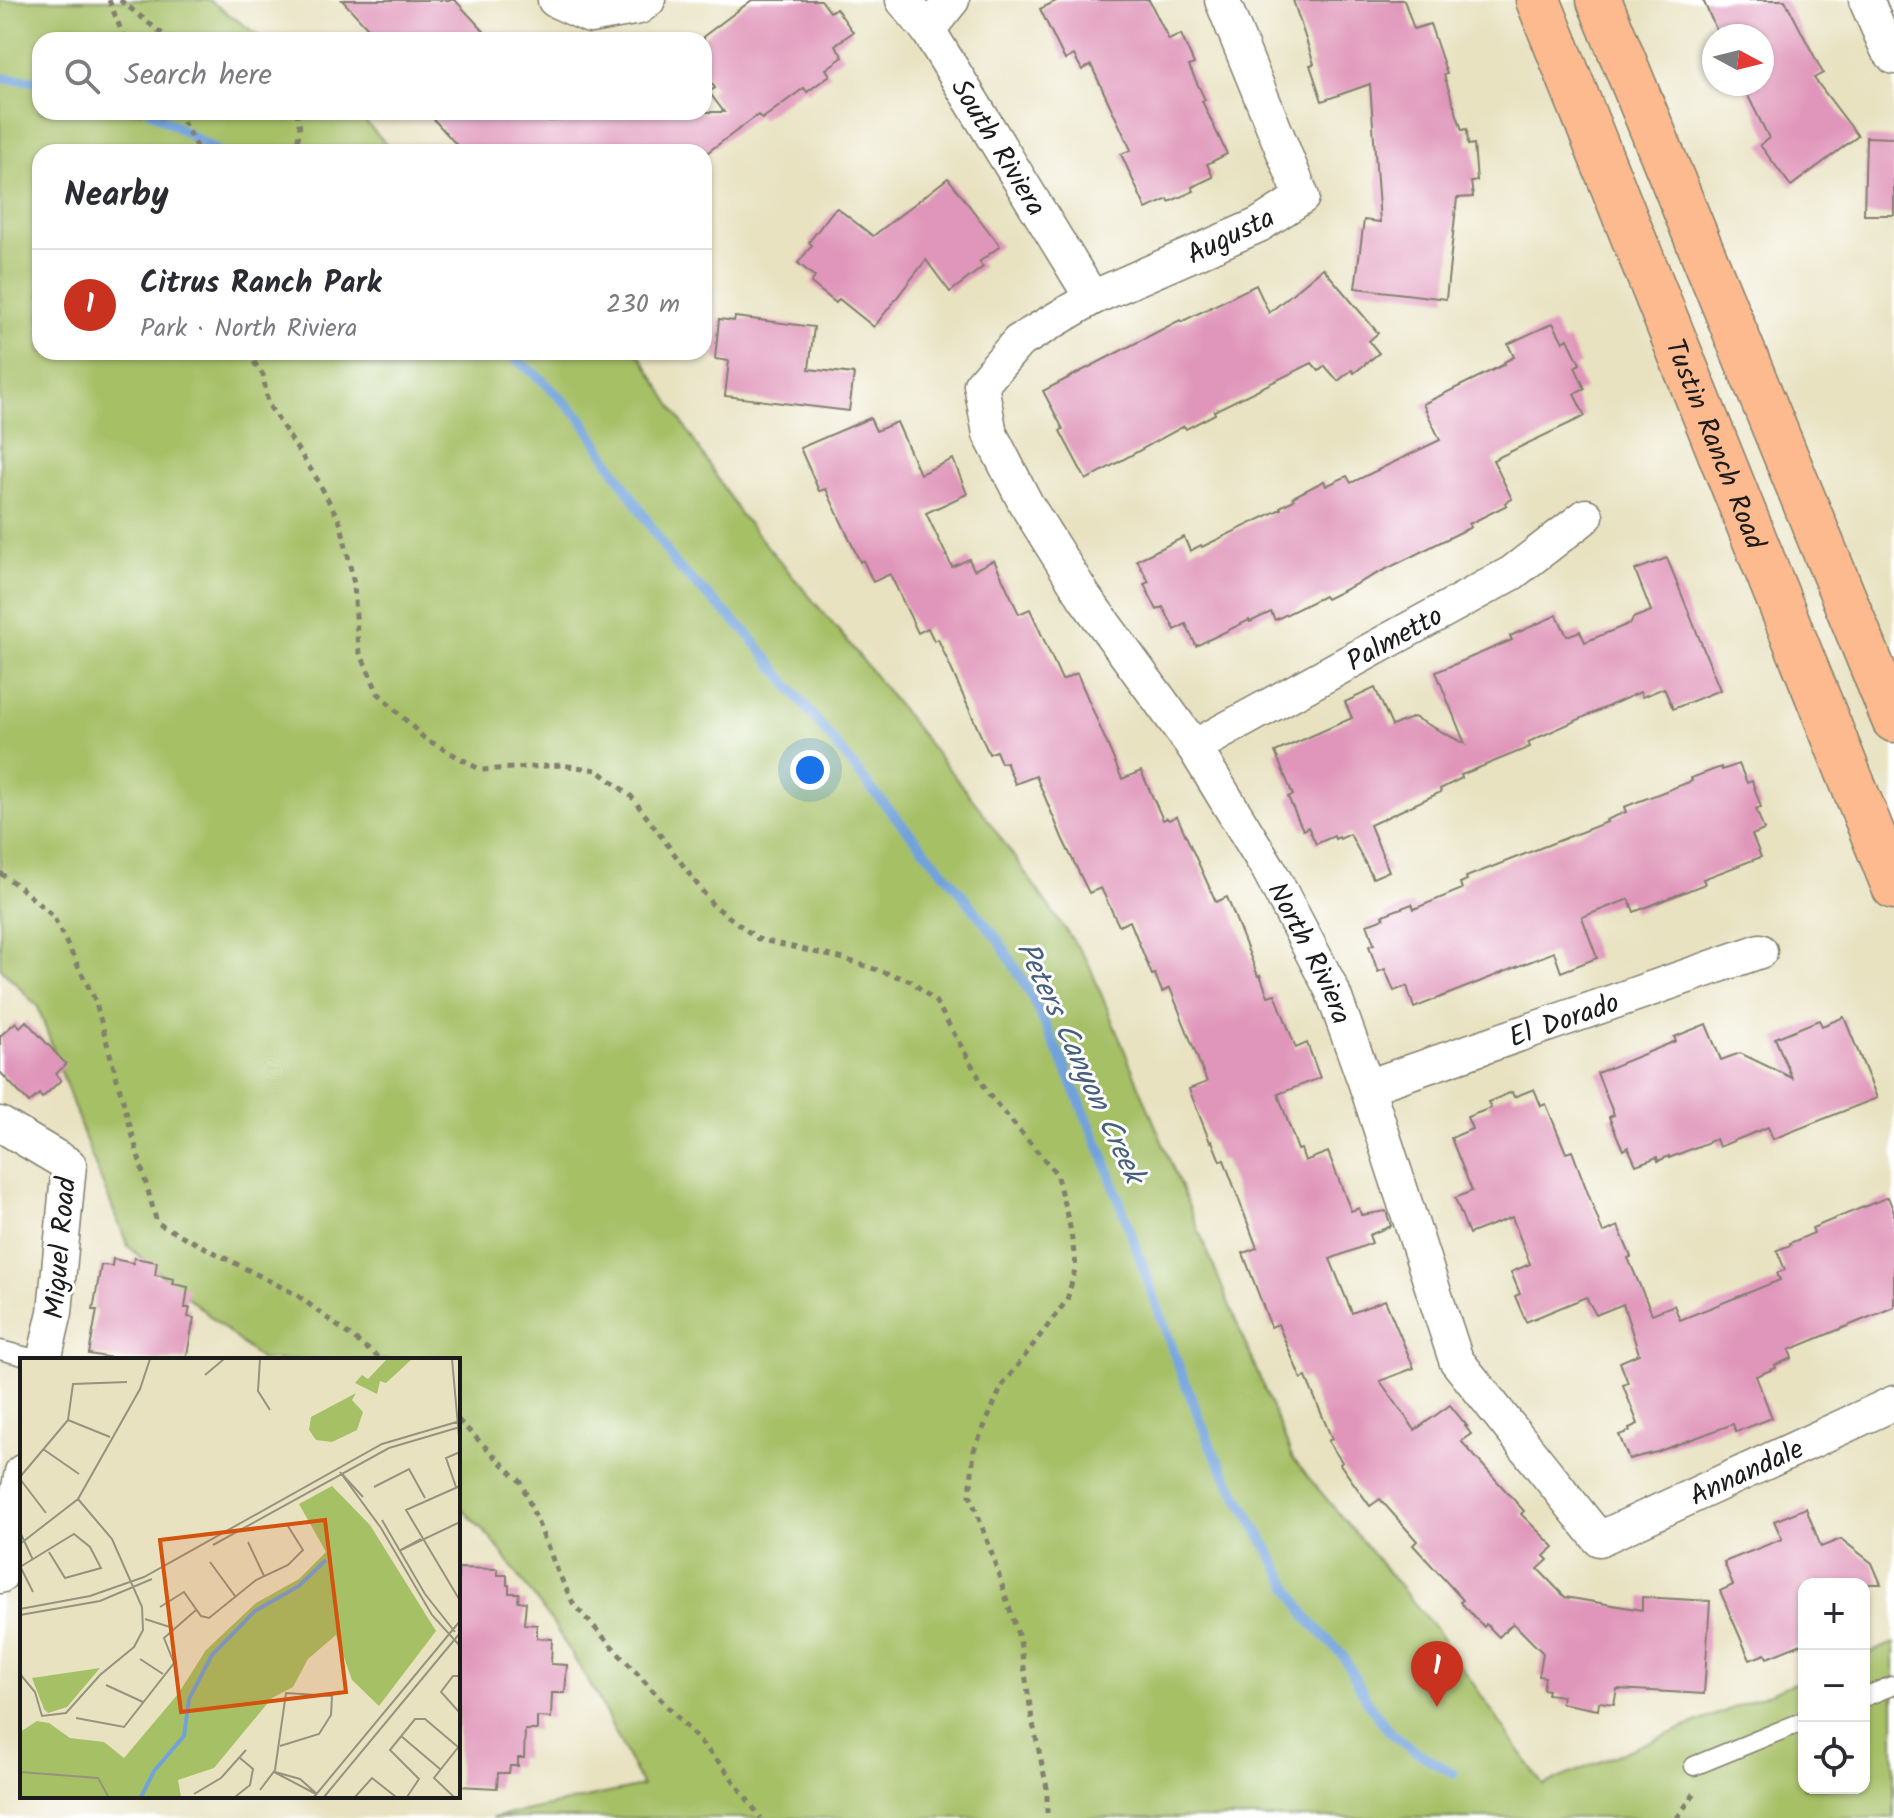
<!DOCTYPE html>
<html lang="en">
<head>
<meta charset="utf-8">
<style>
	:root { --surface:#fff; --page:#f2f2f3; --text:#2b2b33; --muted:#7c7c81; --line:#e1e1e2; --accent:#c8321e }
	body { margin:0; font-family:Kalam,sans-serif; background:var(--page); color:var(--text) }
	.controls { position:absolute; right:24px; bottom:24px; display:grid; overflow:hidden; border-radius:16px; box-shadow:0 2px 6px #0004 }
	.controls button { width:72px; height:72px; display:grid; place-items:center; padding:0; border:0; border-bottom:2px solid var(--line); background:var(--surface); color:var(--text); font:40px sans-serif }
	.compass { position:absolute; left:1702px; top:24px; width:72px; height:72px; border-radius:50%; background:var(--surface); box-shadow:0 2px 6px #0004; rotate:97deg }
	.you { position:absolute; left:810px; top:770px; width:28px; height:28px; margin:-20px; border:6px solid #fff; border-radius:50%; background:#1a73e8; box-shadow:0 0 0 12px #1a73e833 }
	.badge { display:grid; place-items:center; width:52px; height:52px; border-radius:50%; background:var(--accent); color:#fff; font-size:26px; font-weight:700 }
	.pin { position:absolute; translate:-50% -66px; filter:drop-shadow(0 2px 4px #0008) }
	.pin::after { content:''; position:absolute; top:42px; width:28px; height:24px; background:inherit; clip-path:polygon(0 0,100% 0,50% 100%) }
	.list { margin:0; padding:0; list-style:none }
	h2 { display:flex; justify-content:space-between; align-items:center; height:104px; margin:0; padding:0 32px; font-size:34px }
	h2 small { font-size:26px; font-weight:400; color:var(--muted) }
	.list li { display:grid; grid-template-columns:52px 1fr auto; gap:24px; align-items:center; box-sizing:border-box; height:112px; padding:0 32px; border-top:2px solid var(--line) }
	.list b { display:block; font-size:30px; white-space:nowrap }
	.list p { margin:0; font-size:26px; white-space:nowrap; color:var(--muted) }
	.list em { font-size:26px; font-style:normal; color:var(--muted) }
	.icon { flex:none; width:44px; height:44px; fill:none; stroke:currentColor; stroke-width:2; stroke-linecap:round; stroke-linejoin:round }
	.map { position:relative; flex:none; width:1894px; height:1818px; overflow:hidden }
	.search { position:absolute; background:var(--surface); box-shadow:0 2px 6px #0004; left:32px; top:32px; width:680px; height:88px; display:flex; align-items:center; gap:20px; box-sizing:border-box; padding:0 28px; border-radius:24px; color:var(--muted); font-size:30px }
	.panel { position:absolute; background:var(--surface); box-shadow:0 2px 6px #0004; left:32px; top:144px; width:680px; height:216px; border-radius:24px }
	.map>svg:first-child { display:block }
	.green { fill:#a6c066; stroke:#616e41; stroke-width:2 }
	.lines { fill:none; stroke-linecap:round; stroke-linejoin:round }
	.stream { stroke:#71a2db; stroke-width:10 }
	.building { fill:#e096ba }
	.lane-casing { stroke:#827f6e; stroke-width:21 }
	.street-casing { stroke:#827f6e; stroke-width:37 }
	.primary-casing { stroke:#827f6e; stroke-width:47 }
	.path { stroke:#827f6e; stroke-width:5; stroke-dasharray:6 6; stroke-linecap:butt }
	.lane { stroke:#fff; stroke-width:18 }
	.street { stroke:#fff; stroke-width:34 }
	.primary { stroke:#fcba8e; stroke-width:44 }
	.labels { text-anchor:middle; stroke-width:6; stroke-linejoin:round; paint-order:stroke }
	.street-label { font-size:28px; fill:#1c1c1c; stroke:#fff }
	.water-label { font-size:30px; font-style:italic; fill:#465f7c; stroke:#fff }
	.inset-river { fill:none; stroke:#71a2db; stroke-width:4 }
	.inset-road { fill:none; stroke:#96937f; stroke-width:2 }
	.view { fill:#d4530e; fill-opacity:0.15; stroke:#d4530e; stroke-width:4 }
	.inset-edge { fill:none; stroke:#1c1c1c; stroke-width:4 }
</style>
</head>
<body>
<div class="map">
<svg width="1894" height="1818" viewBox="0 0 1894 1818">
	<rect width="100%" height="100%" fill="#fff"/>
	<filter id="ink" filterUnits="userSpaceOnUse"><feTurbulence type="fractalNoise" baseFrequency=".0125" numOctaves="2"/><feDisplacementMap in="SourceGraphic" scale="16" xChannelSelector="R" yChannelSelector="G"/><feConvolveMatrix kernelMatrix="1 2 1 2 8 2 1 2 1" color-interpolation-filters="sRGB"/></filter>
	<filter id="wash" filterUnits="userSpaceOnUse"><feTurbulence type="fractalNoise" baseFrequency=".006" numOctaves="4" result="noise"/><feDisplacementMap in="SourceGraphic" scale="32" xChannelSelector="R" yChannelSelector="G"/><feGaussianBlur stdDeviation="1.8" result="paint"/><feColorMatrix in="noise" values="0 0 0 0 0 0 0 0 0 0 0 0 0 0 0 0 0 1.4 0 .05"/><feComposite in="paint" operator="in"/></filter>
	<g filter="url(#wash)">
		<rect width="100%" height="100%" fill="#e8e2c1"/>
		<polygon class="green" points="0,0 209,0 265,40 40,40 40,112 356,112 394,152 40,152 40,352 635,352 641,357 740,514 848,642 981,810 1088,962 1293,1459 1435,1628 1543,1785 1804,1679 1804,1788 1864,1788 1864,1655 1894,1643 1894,1818 492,1818 642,1786 597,1696 552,1622 493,1541 458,1504 458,1360 261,1360 128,1246 91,1155 38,1007 0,967"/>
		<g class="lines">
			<g class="stream">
				<polyline points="0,78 40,81"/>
				<polyline points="151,112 219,152"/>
				<polyline points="507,352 542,380 581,418 675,564 748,634 873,791 949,878 999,941 1029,991 1065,1067 1104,1158 1179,1367 1213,1452 1307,1618 1343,1656 1370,1706 1389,1731 1407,1746 1453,1773"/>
			</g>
		</g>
		<g id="blocks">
			<g class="building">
				<polygon points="342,0 455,0 492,40 379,40"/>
				<polygon points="752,0 821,0 830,12 836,8 853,32 835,45 843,57 826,69 830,75 807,92 804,88 762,119 758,115 708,152 463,152 427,112 551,112 545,121 637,115 636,112 724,112 709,92 715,88 704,73 704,36"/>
				<polygon points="1058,0 1149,0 1169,40 1181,34 1194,64 1189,66 1205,100 1202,101 1227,154 1207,164 1213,177 1192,187 1194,191 1169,202 1168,199 1146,209 1121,154 1131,150 1091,65 1082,70 1074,55 1065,60 1040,9"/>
				<polygon points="1293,0 1404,0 1414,29 1430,24 1447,74 1444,75 1462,130 1467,129 1468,145 1474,144 1477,181 1471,182 1473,197 1457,198 1446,299 1355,288 1364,220 1380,222 1370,84 1322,101 1310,65 1314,64"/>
				<polygon points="1703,0 1785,0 1823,73 1814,78 1858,136 1791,186 1760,145 1769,138 1742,84 1762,84 1762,36 1719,36"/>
				<polygon points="1866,137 1894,138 1894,215 1864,215"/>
				<polygon points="948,178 1000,246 979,262 983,267 950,292 926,260 874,327 839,299 836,303 811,283 815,277 798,263 812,245 809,242 833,211 837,208 873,236"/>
				<polygon points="1323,268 1378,333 1369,341 1379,353 1354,373 1352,370 1338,381 1325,366 1319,371 1312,363 1214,411 1215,414 1186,429 1184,426 1086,480 1060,431 1063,429 1043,391 1180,320 1181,322 1256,285 1269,313"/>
				<polygon points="735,317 814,327 809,369 854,374 849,411 725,396 729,361 715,359 719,319 734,321"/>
				<polygon points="1553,323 1563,342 1568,339 1580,364 1575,367 1585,389 1574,394 1585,416 1493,460 1512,499 1505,503 1507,505 1469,524 1471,527 1326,599 1324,596 1275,620 1271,612 1250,622 1249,620 1196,646 1186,624 1175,630 1163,607 1157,610 1144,584 1149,582 1137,560 1184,537 1190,551 1201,545 1202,547 1281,509 1280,507 1294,500 1293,497 1324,481 1326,486 1347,476 1351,483 1440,440 1423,404 1505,364 1504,362 1514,357 1508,344"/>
				<polygon points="870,418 876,431 897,422 920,474 953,459 967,494 926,513 952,567 969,559 974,570 994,560 1019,614 1030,609 1062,680 1077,673 1122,779 1141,771 1163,820 1167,818 1169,820 1177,816 1216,902 1227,897 1258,976 1260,975 1268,996 1275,994 1296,1048 1307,1043 1320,1078 1278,1094 1298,1150 1301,1149 1305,1161 1328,1152 1351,1211 1359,1208 1361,1215 1386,1211 1391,1226 1369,1235 1372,1243 1330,1259 1352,1313 1385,1300 1414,1368 1380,1381 1415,1430 1450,1405 1467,1426 1465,1426 1471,1434 1461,1441 1524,1511 1521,1514 1554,1547 1544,1556 1548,1560 1538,1569 1565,1597 1642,1610 1642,1597 1710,1601 1704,1694 1617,1689 1614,1704 1599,1702 1598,1710 1561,1703 1562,1696 1547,1694 1548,1690 1543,1689 1545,1677 1539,1676 1543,1653 1513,1623 1499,1637 1486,1624 1484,1627 1460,1602 1463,1600 1413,1545 1417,1541 1380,1499 1370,1506 1340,1464 1342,1462 1328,1441 1332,1439 1306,1377 1301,1379 1278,1324 1271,1327 1243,1253 1257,1248 1224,1160 1220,1161 1212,1141 1210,1142 1189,1089 1207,1082 1170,988 1162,992 1155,974 1152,975 1130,921 1119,926 1101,888 1089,893 1063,840 1036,776 1015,784 1006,762 1001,763 996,751 989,754 938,639 934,641 928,628 918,633 890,574 873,582 863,560 860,562 826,489 819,491 800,448"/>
				<polygon points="1667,558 1720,690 1673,709 1664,688 1642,697 1640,692 1528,742 1530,747 1461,775 1462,778 1440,789 1441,792 1370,825 1389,871 1373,878 1350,834 1340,839 1339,837 1335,839 1334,836 1316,844 1308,827 1303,830 1288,797 1293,795 1275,752 1352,718 1345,702 1375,688 1392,726 1414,717 1465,744 1436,672 1512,640 1510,636 1557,615 1567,636 1580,631 1585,642 1631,623 1633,618 1651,611 1635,570"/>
				<polygon points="1739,764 1747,783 1752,781 1761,807 1756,809 1764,830 1752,835 1761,857 1703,879 1705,884 1634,912 1629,899 1582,917 1597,958 1561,972 1554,952 1414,1008 1407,986 1394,991 1385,969 1378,972 1369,946 1374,944 1367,924 1384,918 1383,915 1412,904 1414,909 1462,889 1460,883 1467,880 1466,877 1607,822 1606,820 1626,812 1624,807 1692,781 1691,778 1721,767 1722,770"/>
				<polygon points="1844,1017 1877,1098 1773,1139 1768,1127 1719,1147 1716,1139 1669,1158 1669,1156 1658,1161 1657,1157 1636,1165 1628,1147 1623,1150 1609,1117 1614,1115 1597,1073 1676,1041 1674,1037 1706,1024 1721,1060 1740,1053 1792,1078 1775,1038 1819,1020 1822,1026"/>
				<polygon points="26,1021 66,1064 56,1074 61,1080 42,1098 39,1094 29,1103 0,1072 0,1036 16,1022 20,1027"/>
				<polygon points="1534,1089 1541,1106 1546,1104 1566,1153 1572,1151 1603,1233 1618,1226 1631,1257 1628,1258 1652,1314 1674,1305 1680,1320 1780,1280 1777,1273 1785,1270 1777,1250 1791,1245 1790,1243 1814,1233 1812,1228 1888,1197 1894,1212 1894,1307 1789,1350 1792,1358 1775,1365 1776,1368 1756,1376 1772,1418 1736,1432 1733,1424 1657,1452 1629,1459 1619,1435 1630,1431 1629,1428 1638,1424 1623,1385 1628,1383 1620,1362 1639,1354 1623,1304 1596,1315 1586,1297 1526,1322 1515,1296 1520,1294 1511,1272 1530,1264 1512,1217 1469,1234 1455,1198 1472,1191 1451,1138 1472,1129 1467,1117 1491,1108 1488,1102 1512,1092 1514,1097"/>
				<polygon points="134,1258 157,1262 155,1275 174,1279 173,1284 188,1287 185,1308 190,1308 188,1317 194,1318 186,1360 123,1360 89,1354 97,1310 93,1310 101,1265 112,1266 113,1259 133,1263"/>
				<polygon points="1806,1508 1821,1547 1841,1539 1872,1563 1881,1584 1804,1584 1804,1643 1767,1658 1765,1654 1750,1660 1720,1591 1733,1585 1724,1562 1782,1539 1774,1521"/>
				<polygon points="458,1568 498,1569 498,1575 507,1575 507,1585 509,1585 509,1593 519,1593 518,1601 526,1602 524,1624 537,1625 537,1638 552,1639 551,1664 567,1665 565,1693 552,1693 551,1718 537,1717 537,1730 525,1730 524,1758 518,1758 518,1766 510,1766 509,1773 498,1773 497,1788 458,1786"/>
			</g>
		</g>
	</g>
	<g filter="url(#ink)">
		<use href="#blocks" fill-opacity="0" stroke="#827f6e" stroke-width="2"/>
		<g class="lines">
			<g class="lane-casing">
				<g id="lane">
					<polyline points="0,1350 39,1360"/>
					<polyline points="1864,1697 1894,1685"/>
					<polyline points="1694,1766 1804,1721"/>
				</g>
			</g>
			<g class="street-casing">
				<g id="street">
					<polyline points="555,0 590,16 639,7 648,0"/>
					<path id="s1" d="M903,0L928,30L1092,298"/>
					<path id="s2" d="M1222,0L1302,197L1259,225L1092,298L1018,342L981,385L990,434L1026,504L1085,598L1194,747L1268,868L1332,990L1367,1087L1456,1360L1599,1539L1894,1403"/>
					<polyline points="1866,0 1887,48 1894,57"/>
					<polyline points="928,30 952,0"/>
					<path id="s3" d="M1194,747L1512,573L1586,516"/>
					<path id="s4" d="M1367,1087L1760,951"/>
					<polyline points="0,1124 69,1165 55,1312 44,1360"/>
					<polyline points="0,1576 7,1548 22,1472"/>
				</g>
			</g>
			<g class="primary-casing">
				<g id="primary">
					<path id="s5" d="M1538,0L1894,887"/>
					<polyline points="1599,0 1894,720"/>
				</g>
			</g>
			<g class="path">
				<polyline points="109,0 125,40"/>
				<polyline points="120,0 170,40"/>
				<polyline points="175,112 181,118 199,152"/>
				<polyline points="295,152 300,129 297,112"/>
				<polyline points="247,352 263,375 268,404 317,479 341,524 354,584 358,648 378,693 424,738 481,770 562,765 597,770 631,796 712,904 758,939 844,959 911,981 936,1002 989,1095 1056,1173 1070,1227 1076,1266 1067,1300 1002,1386 974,1450 970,1495 990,1548 1020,1641 1032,1719 1047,1788 1047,1818"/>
				<polyline points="0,873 17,885 53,916 95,1000 157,1223 297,1295 382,1360"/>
				<polyline points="458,1420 521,1482 558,1572 574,1605 724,1768 761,1818"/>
				<polyline points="1677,1818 1696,1791"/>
			</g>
			<use href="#lane" class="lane"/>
			<use href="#street" class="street"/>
			<use href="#primary" class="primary"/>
		</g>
	</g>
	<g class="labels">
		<g class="street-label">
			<text dy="10" stroke="none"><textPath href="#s1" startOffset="176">South Riviera</textPath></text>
			<text transform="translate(1230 235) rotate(-26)" y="10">Augusta</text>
			<text dy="10" stroke="none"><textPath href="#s5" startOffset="478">Tustin Ranch Road</textPath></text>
			<text dy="10" stroke="none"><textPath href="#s3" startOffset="228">Palmetto</textPath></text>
			<text dy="10" stroke="none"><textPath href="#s2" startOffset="1250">North Riviera</textPath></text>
			<text dy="10" stroke="none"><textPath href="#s4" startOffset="208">El Dorado</textPath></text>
			<text transform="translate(59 1248) rotate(-85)" y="10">Miguel Road</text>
			<text dy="10" stroke="none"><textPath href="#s2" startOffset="2074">Annandale</textPath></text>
		</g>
		<g class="water-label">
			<text transform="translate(1081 1062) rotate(65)" y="10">Peters Canyon Creek</text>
		</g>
	</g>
	<g transform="translate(20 1358)">
		<rect width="440" height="440" fill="#e8e2c1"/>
		<path d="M367,1H392L366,25L360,23L357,36L335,25L342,17L348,21ZM336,35L332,42L343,54L337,72L312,84L296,82L289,72L291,59ZM312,128L350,167L416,273L359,348L332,322L316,277L288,301L273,329L252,340L194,410L158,422L161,439H0V374L17,363L29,365L50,380L84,384L104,400L158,336L186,292L236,245L279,221L306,194L279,146ZM80,310L47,349L28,355L24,351L12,320Z" fill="#a6c066"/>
		<path class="inset-river" d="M121,439L134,413L164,378L169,341L192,297L235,253L279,228L306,202"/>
		<path class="inset-road" d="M240,1L238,33L250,52M432,1L440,90M440,1V36M0,9V44M185,17L204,1M48,62L90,79M23,91L59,116M320,114L361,170L412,257L440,288M322,116L343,139M0,119L48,62L53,26L107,24M0,121L26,155M354,129L389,111L405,140M436,129L426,100L440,94M362,162L405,236L435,274M0,174L13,202M228,184L244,218M0,186L58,141L120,31L130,1M193,187L369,90L440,69M381,192L440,164M379,193L401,181M190,204L215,238M0,208L13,234M0,209L54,176L70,189L81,210L45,220L29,194M439,241L386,152L440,128M140,249L164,234L181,258L189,260L236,222L268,207L283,192L266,165M0,251L70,238L124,219L362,86L440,63M0,257L80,243L132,221M125,261L153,270M120,301L143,316M0,316L15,334L22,358L46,355L80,317L114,289L123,272L122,249L92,181L58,141M440,318H433L421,334L440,355M86,327L123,344M56,360L104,369L154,305L144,280L176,252M381,378L420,411M0,414L78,420L88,438M254,414L296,436M255,414L280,421L297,436M240,432L255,412L266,335L312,338L311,357L299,376L260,388M174,436L201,420L226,392M215,439L230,427L233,411L220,400M294,439L440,263M304,439L440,275M335,439L352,420L376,439M387,439L399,421L370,392L395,361H405L438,389M434,439L414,420L440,387"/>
		<path class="view" d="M305,162L326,334L161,354L140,182Z"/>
		<rect width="440" height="440" class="inset-edge"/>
	</g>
</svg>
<div class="controls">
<button>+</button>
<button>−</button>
<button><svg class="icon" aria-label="locate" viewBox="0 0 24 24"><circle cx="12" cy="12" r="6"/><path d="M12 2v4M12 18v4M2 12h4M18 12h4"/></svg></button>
</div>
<svg class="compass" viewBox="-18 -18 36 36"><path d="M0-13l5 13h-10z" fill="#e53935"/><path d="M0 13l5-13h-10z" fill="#7c7c81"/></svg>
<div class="you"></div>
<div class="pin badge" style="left:1437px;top:1707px">1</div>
<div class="search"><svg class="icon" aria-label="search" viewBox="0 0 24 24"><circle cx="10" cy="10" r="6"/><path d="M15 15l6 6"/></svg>Search here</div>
<section class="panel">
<h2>Nearby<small></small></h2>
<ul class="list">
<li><span class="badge">1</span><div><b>Citrus Ranch Park</b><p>Park · North Riviera</p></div><em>230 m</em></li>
</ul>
</section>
</div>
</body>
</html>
